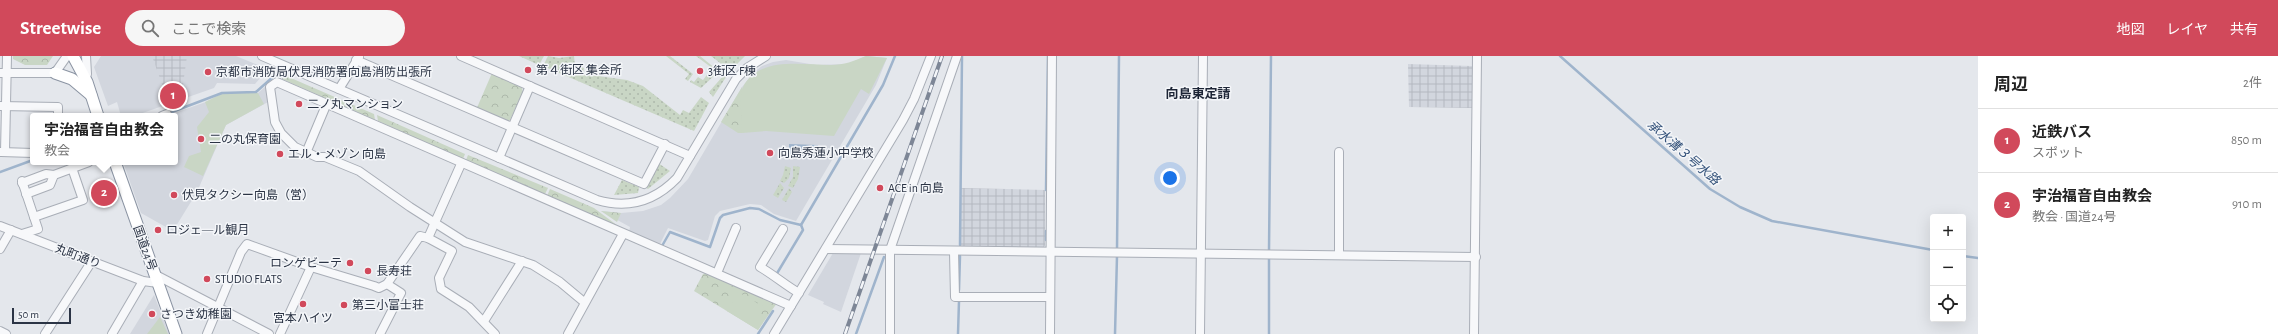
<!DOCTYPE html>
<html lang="ja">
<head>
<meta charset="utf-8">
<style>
	:root { --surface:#fff; --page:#f6f6f6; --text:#222; --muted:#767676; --line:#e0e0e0; --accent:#d1495b }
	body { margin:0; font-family:"Alegreya Sans","Noto Sans JP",sans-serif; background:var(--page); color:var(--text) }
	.controls { position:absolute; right:12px; bottom:12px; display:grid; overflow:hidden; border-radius:4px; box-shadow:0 4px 16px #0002 }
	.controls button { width:36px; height:36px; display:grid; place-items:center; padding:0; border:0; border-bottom:1px solid var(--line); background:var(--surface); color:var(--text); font:20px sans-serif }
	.scale { position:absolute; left:12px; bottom:10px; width:59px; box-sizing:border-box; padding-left:4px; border:2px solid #2b3445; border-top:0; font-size:11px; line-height:14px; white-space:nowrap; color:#2b3445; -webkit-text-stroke:3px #f4f6f9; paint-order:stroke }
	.you { position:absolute; left:1170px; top:122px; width:14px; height:14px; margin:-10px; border:3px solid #fff; border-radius:50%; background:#1a73e8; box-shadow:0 0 0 6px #1a73e833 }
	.badge { display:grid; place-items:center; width:26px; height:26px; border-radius:50%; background:var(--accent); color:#fff; font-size:13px; font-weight:700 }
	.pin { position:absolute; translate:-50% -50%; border:2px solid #fff; box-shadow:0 1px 4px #0006 }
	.popup { position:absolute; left:30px; top:57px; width:148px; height:52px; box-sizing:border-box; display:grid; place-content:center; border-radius:4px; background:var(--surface); filter:drop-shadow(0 1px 3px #0005); font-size:13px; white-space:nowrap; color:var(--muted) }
	.popup b { font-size:15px; color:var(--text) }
	.popup::after { content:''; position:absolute; left:50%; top:100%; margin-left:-8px; border:8px solid transparent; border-top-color:var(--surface) }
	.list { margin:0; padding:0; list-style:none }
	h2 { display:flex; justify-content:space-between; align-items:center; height:52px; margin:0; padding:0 16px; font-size:17px }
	h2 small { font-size:13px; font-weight:400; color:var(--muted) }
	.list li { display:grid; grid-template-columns:26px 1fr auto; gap:12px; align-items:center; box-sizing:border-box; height:64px; padding:0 16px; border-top:1px solid var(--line) }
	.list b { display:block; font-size:15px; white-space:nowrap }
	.list p { margin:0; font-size:13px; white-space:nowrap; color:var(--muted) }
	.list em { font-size:13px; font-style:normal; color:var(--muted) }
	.icon { flex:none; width:22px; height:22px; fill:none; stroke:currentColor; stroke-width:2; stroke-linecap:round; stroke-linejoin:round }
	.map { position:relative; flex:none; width:1978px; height:278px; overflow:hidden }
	header { display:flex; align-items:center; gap:24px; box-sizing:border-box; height:56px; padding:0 20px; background:var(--accent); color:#fff }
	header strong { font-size:19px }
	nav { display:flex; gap:22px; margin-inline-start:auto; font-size:14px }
	.search { width:280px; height:36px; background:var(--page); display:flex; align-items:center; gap:10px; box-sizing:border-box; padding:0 14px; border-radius:22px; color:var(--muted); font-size:15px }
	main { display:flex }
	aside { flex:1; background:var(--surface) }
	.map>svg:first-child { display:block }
	.built { fill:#d2d6de }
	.industrial { fill:url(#industrial-grid) }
	.grass { fill:url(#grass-dots) }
	.forest { fill:url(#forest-crowns) }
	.pitch { fill:#c9d6c5 }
	.water { fill:url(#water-waves) }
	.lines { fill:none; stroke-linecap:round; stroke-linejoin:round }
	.stream { stroke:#9fb4cc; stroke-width:2.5 }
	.minor-casing { stroke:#a9aeb7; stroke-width:10 }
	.highway-casing { stroke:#8b94a3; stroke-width:13 }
	.minor { stroke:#f7f8fa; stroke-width:8 }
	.highway { stroke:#fff; stroke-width:11 }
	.rail-casing { stroke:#7d8696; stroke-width:4 }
	.rail { stroke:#f4f6f9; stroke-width:2.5; stroke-dasharray:8; stroke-linecap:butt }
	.poi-dot { fill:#d1495b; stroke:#f4f6f9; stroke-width:1.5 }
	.labels { text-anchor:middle; stroke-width:3; stroke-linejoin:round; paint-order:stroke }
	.poi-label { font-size:12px; fill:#2b3445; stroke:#f4f6f9; text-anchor:start }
	.street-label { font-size:12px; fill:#2b3445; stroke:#f4f6f9 }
	.neighbourhood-label { font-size:13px; font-weight:bold; fill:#1d2536; stroke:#f4f6f9 }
	.water-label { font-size:13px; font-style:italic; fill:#34527a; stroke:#f4f6f9 }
</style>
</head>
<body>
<header>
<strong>Streetwise</strong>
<div class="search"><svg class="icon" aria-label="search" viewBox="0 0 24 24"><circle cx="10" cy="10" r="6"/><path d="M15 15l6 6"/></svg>ここで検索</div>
<nav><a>地図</a><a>レイヤ</a><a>共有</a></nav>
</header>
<main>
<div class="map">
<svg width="1978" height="278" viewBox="0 0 1978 278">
	<defs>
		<pattern id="industrial-grid" width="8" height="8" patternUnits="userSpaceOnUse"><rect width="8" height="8" fill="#d2d6de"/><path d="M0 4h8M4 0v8" fill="none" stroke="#b4b8c0"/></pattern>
		<pattern id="grass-dots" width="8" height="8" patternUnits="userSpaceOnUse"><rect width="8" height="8" fill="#c9d6c5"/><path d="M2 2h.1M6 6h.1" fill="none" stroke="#adb8ab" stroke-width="1.8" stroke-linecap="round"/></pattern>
		<pattern id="forest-crowns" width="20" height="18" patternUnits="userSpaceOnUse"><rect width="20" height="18" fill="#c9d6c5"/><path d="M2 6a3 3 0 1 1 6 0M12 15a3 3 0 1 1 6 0" fill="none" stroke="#adb8ab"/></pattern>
		<pattern id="water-waves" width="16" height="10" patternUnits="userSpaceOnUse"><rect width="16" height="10" fill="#9fb4cc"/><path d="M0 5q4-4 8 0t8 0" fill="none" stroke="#8293a7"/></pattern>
	</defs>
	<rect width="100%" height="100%" fill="#e4e7ec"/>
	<g class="built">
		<polygon points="101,0 236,0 268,13 255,28 217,27 214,32 134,60 121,60 117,46 108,50 94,11"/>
		<polygon points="866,0 887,2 876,29 796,165 774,158 761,149 750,148 720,155 715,160 708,184 705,185 668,172 660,188 629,175 630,171 601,155 621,157 643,155 661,149 670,142 688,123 742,31 754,16 762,10 773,6 786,4 816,9 848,8"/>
		<polygon points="266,30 268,46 226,69 197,136 173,175 141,157 123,106 175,106 175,60 166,60 220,41 223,37 258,37"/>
		<polygon points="833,197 861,197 841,256 823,248 824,246 808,239"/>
		<polygon points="154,239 169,278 130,278"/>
	</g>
	<g class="industrial">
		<polygon points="152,0 187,0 181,43 169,48"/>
		<polygon points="1408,8 1472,10 1472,52 1409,51"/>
		<polygon points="961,132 1045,134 1045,190 1042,192 961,191"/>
	</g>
	<g class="grass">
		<polygon points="519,0 544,0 539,9"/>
		<polygon points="548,0 559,2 574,0 575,9 584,12 583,18 627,24 643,30 680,59 683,54 689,57 701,41 709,47 694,75 543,10"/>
		<polygon points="666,0 670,0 693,18 688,25 685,23 689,18"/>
		<polygon points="696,0 700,0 716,13 716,18 701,32 690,26 691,24 694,26 698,21 703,24 712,12"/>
		<polygon points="711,0 745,0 730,15 713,41 709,36 723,20 724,10"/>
		<polygon points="658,107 670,115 648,133 645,131"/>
		<polygon points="785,110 791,112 789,122 784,127 780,125 783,119"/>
		<polygon points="793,110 800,111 798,123 793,132 788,130 793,121"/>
		<polygon points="622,124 639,131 638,137 614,139"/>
		<polygon points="780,127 784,132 778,142 773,139"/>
		<polygon points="789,132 792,136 786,146 782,144"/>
	</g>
	<g class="forest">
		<polygon points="13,0 53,0 47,9 25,9 13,3"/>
		<polygon points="492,17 521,29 523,36 510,64 505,67 476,54"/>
		<polygon points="284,19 374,58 375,64 282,23"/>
		<polygon points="742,31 742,77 738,77 721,66"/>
		<polygon points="377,59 465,98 463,103 378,65"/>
		<polygon points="468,99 548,132 545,138 466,104"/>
		<polygon points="550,133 594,152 618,170 547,140"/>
		<polygon points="601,155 621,157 617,166"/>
		<polygon points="708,217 777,247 758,274 694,235 703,218"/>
	</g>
	<g class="pitch">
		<path d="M866,0L887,2L869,38L861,33L834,80L766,75L742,77C742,66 739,39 743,31C759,0 801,9 831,9C844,9 854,5 866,0Z"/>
		<polygon points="223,37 258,37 264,48 226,69 203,120 184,111 189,100 201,96 197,71 209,56 205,46"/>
		<polygon points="738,236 764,251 757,262 763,266 758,274 727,255"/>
		<polygon points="160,261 168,278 147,278"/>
	</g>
	<polygon class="water" points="789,88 818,89 818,102 789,101"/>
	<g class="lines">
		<g class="stream">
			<polyline points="1560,0 1710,133 1740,151 1772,165 1933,194"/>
			<polyline points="172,56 222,37 256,36 274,20"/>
			<polyline points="0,116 33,104"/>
			<polyline points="1046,134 1048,0"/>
			<polyline points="1046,184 1046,175"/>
			<polyline points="960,189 962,0"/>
			<polyline points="662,190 670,176 710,191 720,162 723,159 750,152 759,153 780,164 801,169 883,29 895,0"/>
			<polyline points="1117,193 1119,0"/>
			<polyline points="1269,195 1271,0"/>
			<polyline points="1963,200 1978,202"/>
			<polyline points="776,219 803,174 801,169"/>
			<polyline points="959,234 960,200"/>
			<polyline points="758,278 773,255"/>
			<polyline points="856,278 884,201"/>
			<polyline points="958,278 959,245"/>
			<polyline points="1115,278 1117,200"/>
			<polyline points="1269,278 1269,202"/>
		</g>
		<g class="minor-casing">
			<g id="minor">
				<polyline points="86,0 87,18"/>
				<path d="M262,0L597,144C628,153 655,145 677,122L736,23L747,12L766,0"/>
				<polyline points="461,0 690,100"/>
				<polyline points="356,4 644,128 665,88"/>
				<polyline points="0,17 55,17 67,0"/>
				<polyline points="339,33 359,1"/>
				<polyline points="0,50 58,51 58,60"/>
				<polyline points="162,60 167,58"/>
				<polyline points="1,96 33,97"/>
				<polyline points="5,96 7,0"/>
				<polyline points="306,97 327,47"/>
				<polyline points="499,102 530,30"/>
				<polyline points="22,125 38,173 22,178"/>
				<polyline points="22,127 46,118 54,119"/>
				<polyline points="26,138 50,129 54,119 89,106"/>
				<polyline points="34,161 83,144 72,112"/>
				<polyline points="0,170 143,225 158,227"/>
				<path d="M783,173L760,211C774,219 785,229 799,237"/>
				<polyline points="428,182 461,108"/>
				<polyline points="0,193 11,174"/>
				<polyline points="826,193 1476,201"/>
				<polyline points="954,196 955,241 1050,241"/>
				<polyline points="1339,199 1339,96"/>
				<polyline points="717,217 736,172"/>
				<polyline points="154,218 269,278"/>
				<polyline points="584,246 560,226 533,209 465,186 410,151 359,115 325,101 317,101 295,91 281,77 275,66 270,31 277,26 279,27 791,250"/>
				<polyline points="484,265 522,205"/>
				<polyline points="0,275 6,278"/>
				<polyline points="45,278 92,205"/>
				<polyline points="112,278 143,225"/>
				<polyline points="207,278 241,196 247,188 311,211 374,230 379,232 387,228"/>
				<polyline points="280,278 311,211"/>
				<polyline points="380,278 401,237 387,228 420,180 428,182 452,195 439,222 441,233 469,251 495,278"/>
				<polyline points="568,278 623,178"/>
				<polyline points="774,278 903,64 914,43 931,0"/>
				<polyline points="890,278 890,194 957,0"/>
				<polyline points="1050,278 1052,0"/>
				<polyline points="1200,278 1203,0"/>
				<polyline points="1474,278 1477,0"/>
			</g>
		</g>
		<g class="highway-casing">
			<g id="highway">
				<polyline points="73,0 87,26 98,60"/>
				<polyline points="55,17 72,23 91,39"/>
				<polyline points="115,106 176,278"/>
			</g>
		</g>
		<use href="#minor" class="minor"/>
		<use href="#highway" class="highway"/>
		<g class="rail-casing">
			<polyline id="rail" points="845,278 942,0"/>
		</g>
		<use href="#rail" class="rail"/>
	</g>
	<g class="poi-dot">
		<circle cx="528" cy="14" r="4"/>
		<circle cx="700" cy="15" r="4"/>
		<circle cx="208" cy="16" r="4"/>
		<circle cx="299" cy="48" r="4"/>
		<circle cx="201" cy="83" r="4"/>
		<circle cx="770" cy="97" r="4"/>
		<circle cx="280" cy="98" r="4"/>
		<circle cx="880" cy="132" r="4"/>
		<circle cx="174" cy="139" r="4"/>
		<circle cx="158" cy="174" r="4"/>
		<circle cx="350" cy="207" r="4"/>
		<circle cx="368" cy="215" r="4"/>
		<circle cx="207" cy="223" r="4"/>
		<circle cx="303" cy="248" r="4"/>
		<circle cx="344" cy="249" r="4"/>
		<circle cx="152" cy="258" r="4"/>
	</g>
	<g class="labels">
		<g class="poi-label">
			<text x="536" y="18">第４街区 集会所</text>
			<text x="708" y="19">3街区 F棟</text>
			<text x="216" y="20">京都市消防局伏見消防署向島消防出張所</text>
			<text x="307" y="52">二ノ丸マンション</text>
			<text x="209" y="87">二の丸保育園</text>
			<text x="778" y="101">向島秀蓮小中学校</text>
			<text x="288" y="102">エル・メゾン 向島</text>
			<text x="888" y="136">ACE in 向島</text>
			<text x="182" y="143">伏見タクシー向島（営）</text>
			<text x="166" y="178">ロジェ―ル観月</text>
			<text x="342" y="211" text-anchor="end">ロンゲビーテ</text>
			<text x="376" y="219">長寿荘</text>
			<text x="215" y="227">STUDIO FLATS</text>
			<text x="352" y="253">第三小富士荘</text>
			<text x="160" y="262">さつき幼稚園</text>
			<text x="303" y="266" text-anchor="middle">宮本ハイツ</text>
		</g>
		<g class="street-label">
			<text transform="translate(145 192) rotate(70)" y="4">国道24号</text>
			<text transform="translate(78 200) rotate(21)" y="4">丸町通り</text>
		</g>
		<g class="neighbourhood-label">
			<text x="1198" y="42">向島東定請</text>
		</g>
		<g class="water-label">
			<text transform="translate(1684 96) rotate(41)" y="5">承水溝３号水路</text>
		</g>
	</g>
</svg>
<div class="controls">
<button>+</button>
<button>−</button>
<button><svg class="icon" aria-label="locate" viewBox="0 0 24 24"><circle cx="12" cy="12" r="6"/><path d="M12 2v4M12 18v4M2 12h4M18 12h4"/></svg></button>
</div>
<div class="scale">50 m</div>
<div class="you"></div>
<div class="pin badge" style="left:173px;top:40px">1</div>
<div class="pin badge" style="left:104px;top:137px">2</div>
<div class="popup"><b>宇治福音自由教会</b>教会</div>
</div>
<aside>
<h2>周辺<small>2件</small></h2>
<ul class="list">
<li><span class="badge">1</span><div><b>近鉄バス</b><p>スポット</p></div><em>850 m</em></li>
<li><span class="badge">2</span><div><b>宇治福音自由教会</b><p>教会 · 国道24号</p></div><em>910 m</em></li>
</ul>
</aside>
</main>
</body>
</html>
